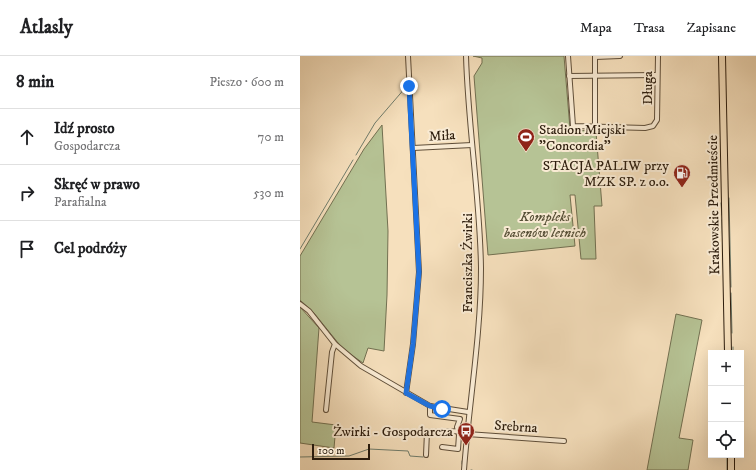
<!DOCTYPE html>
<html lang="pl">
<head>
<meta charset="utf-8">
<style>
	:root { --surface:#fff; --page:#f6f6f6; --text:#202124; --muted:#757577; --line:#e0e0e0 }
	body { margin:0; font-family:"IM FELL DW Pica",serif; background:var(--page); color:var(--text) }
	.controls { position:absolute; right:12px; bottom:12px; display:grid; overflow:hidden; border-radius:0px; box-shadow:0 4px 16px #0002 }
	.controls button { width:36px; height:36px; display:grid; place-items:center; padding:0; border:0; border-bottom:1px solid var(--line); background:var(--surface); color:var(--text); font:20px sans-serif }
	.scale { position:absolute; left:12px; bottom:10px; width:58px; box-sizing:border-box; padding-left:4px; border:2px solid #2d1d0d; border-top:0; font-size:11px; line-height:14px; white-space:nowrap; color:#2d1d0d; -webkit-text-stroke:3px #f9ebd4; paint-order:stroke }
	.stop { position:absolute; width:12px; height:12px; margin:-9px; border:3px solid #1a73e8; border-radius:50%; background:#fff }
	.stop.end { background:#1a73e8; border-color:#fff; box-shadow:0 1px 4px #0008 }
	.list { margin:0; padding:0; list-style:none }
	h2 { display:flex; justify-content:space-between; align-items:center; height:52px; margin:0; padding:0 16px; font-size:17px }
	h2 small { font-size:13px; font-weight:400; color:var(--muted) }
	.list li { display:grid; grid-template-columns:26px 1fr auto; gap:12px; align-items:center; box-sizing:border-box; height:56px; padding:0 16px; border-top:1px solid var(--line) }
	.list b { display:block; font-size:15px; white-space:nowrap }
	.list p { margin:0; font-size:13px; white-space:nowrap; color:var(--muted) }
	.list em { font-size:13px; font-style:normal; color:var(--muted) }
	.icon { flex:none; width:22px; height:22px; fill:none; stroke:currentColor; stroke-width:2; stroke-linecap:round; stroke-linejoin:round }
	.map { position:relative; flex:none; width:456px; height:414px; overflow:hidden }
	header { display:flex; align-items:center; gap:24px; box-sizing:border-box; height:56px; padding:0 20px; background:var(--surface); border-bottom:1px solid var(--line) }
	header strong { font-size:19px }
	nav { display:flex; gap:22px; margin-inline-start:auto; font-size:14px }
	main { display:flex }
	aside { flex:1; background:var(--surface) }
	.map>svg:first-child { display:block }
	.green { fill:#b6c395; stroke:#727051 }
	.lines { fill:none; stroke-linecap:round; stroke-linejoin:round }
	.stream { stroke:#707d6d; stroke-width:1 }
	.minor-casing { stroke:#5f4e39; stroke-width:6 }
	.primary-casing { stroke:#2d1d0d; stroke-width:8 }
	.minor { stroke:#f9ebd4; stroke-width:4 }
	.primary { stroke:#f6e0bd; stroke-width:6 }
	.route { stroke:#1a73e8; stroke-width:5 }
	.labels { text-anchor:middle; stroke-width:4; stroke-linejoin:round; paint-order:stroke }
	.street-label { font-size:14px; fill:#2d1d0d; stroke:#f9ebd4 }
	.poi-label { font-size:14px; fill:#2d1d0d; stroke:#f9ebd4; text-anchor:end }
	.park-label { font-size:14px; font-style:italic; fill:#564f36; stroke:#f9ebd4 }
</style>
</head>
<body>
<header>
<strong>Atlasly</strong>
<nav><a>Mapa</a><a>Trasa</a><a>Zapisane</a></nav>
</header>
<main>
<aside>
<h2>8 min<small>Pieszo · 600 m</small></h2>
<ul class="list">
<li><svg class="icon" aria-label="ahead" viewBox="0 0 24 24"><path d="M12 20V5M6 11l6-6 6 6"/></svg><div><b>Idź prosto</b><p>Gospodarcza</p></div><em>70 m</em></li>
<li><svg class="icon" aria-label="right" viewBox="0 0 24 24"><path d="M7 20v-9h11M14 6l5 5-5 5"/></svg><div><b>Skręć w prawo</b><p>Parafialna</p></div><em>530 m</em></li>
<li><svg class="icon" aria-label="arrive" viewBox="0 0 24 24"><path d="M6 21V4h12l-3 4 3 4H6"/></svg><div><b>Cel podróży</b></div></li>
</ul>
</aside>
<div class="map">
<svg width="456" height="414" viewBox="0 0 456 414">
	<rect width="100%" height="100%" fill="#f6e0bd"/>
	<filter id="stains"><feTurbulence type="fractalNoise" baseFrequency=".005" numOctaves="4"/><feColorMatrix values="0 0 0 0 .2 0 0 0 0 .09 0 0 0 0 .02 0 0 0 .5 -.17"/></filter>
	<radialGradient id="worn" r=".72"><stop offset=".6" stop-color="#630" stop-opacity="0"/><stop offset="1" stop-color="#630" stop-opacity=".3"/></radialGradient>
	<g class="green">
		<polygon points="173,0 264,0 270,73 296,76 302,150 294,150 296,203 281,203 275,139 270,139 275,190 188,199 174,20 182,7 182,2"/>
		<polygon points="82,69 88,175 87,239 84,295 68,292 63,307 43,293 14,257 0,244 0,200 64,93"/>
		<polygon points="0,251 19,272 12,366 36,369 34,392 0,387"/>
		<polygon points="376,258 402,264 379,382 393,384 388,414 347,414"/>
	</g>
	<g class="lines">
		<g class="stream">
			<polyline points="56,99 75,67 106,31"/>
			<polyline points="429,142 431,231"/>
			<polyline points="421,147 422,159"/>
			<polyline points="422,164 424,231"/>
			<polyline points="0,193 53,104"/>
			<polyline points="431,237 432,277"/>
			<polyline points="433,291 433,297"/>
			<polyline points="0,401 49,400 69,393 108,395 110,400 123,401"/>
			<polyline points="427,402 427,414"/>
			<polyline points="162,408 162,405"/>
			<polyline points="171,414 172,414"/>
		</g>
		<g class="minor-casing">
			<g id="minor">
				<polyline points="268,0 273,70 345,72 353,70 357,64 358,0"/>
				<polyline points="295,1 320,0"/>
				<polyline points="269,20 357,19"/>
				<polyline points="295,72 295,0"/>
				<polyline points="113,92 172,89"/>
				<polyline points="0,248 9,255 35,288 61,310 130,350 168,356"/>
				<polyline points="106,337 113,288 119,216 108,0"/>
				<polyline points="130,350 130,359 160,363 157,371 159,379 158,393 142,391"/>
				<polyline points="26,354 32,296 35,288"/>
				<polyline points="167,378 264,385"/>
				<polyline points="126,399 127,376 167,375"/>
				<path d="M164,414C169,347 181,279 181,212C180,141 168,71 166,0"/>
			</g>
		</g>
		<g class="primary-casing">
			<g id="primary">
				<polyline points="422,0 428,297"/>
				<polyline points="431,399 431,414"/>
			</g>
		</g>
		<use href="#minor" class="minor"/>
		<use href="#primary" class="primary"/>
	</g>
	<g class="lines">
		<polyline class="route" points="109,30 119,216 113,288 106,337 130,350 142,353"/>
	</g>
	<defs>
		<g id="stadium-pin" transform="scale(0.9)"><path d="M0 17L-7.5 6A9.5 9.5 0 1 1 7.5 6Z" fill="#8f2418" stroke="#f9ebd4"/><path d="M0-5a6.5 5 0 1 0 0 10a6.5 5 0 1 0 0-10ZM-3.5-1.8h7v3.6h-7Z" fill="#fff"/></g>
		<g id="fuel-pin" transform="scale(0.9)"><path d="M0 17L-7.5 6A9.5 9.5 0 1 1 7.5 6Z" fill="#8f2418" stroke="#f9ebd4"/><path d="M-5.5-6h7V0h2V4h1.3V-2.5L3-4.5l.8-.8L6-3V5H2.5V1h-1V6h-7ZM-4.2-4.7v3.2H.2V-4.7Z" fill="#fff"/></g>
		<g id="bus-pin" transform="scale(0.9)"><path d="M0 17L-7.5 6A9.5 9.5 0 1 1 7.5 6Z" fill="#8f2418" stroke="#f9ebd4"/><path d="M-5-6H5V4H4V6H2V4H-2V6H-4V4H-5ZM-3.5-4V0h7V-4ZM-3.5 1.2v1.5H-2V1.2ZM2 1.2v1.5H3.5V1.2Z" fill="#fff"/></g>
	</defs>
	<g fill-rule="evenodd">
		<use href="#stadium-pin" x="226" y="81"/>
		<use href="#fuel-pin" x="382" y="117"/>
		<use href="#bus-pin" x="166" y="375"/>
	</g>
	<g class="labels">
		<g class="street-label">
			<text transform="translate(347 32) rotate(-90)" y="5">Długa</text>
			<text transform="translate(142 79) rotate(-3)" y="5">Miła</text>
			<text transform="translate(413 149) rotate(-91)" y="5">Krakowskie Przedmieście</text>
			<text transform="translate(167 207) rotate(-90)" y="5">Franciszka Żwirki</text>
			<text transform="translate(216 370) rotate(4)" y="5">Srebrna</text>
		</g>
		<g class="poi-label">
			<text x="239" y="78" text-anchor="start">Stadion Miejski<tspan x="239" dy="16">"Concordia"</tspan></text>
			<text x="369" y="114">STACJA PALIW przy<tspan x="369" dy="16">MZK SP. z o.o.</tspan></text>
			<text x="153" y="380">Żwirki - Gospodarcza</text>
		</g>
		<g class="park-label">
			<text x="245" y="165">Kompleks<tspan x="245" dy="16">basenów letnich</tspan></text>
		</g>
	</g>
	<rect width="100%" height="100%" filter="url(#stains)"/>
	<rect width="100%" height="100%" fill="url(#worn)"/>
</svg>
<div class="controls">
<button>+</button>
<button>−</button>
<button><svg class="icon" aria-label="locate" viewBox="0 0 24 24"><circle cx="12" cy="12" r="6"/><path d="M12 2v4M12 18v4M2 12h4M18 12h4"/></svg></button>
</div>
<div class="scale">100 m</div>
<div class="stop" style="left:142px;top:353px"></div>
<div class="stop end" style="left:109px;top:30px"></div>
</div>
</main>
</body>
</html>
